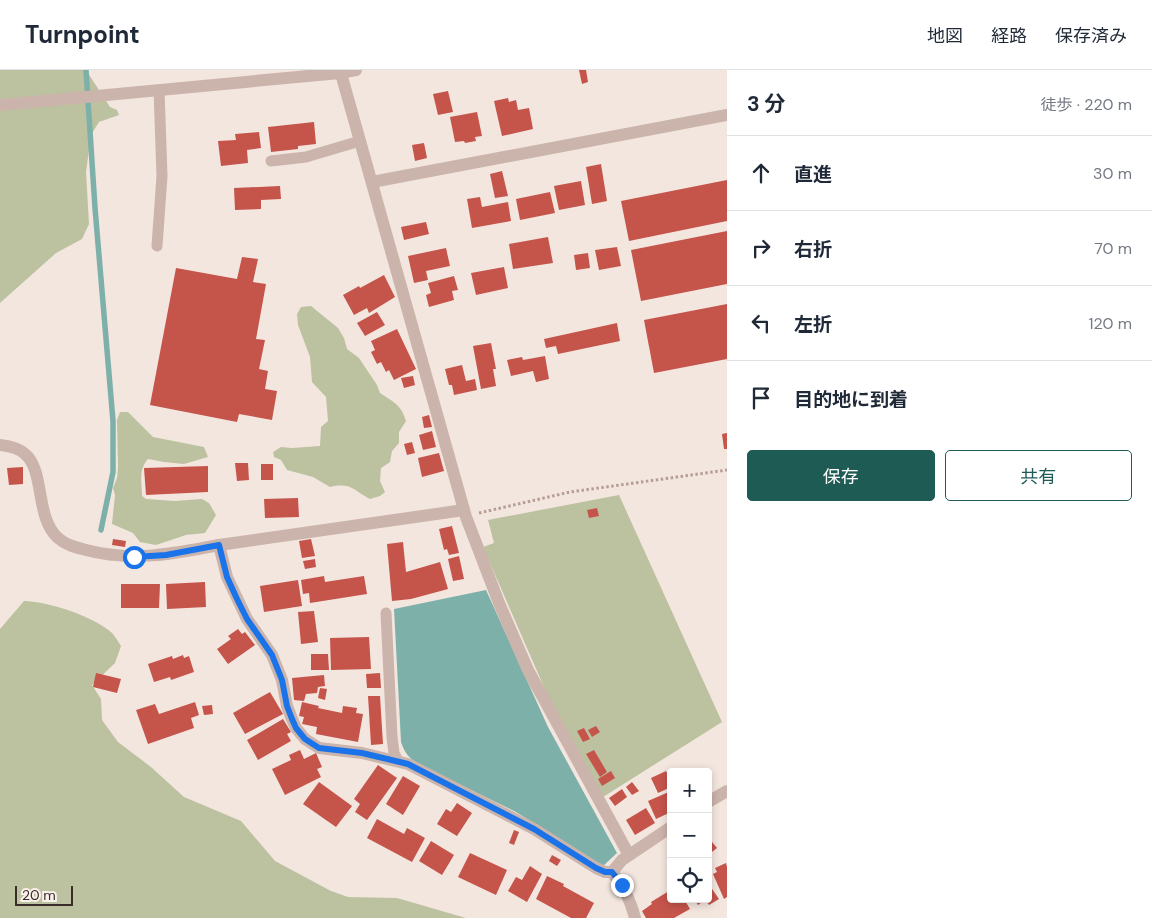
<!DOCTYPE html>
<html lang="ja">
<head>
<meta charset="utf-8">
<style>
	:root { --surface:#fff; --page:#f6f6f7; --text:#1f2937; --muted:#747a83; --line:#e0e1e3; --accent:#1f5b55 }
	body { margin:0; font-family:"DM Sans","Noto Sans JP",sans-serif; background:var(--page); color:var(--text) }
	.controls { position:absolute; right:15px; bottom:15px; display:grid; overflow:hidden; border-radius:5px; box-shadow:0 2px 8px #0003 }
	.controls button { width:45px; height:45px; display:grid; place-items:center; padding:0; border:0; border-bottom:1px solid var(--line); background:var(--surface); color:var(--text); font:25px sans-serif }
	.scale { position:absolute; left:15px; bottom:12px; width:58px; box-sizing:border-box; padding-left:5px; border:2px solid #392c2a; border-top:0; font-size:14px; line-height:18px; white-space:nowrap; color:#392c2a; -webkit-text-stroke:4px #faf1ec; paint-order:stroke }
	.stop { position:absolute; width:15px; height:15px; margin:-11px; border:4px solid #1a73e8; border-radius:50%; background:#fff }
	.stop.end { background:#1a73e8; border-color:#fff; box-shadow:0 1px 5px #0008 }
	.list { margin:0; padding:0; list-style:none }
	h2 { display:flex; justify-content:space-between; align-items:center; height:65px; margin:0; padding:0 20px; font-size:21px }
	h2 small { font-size:16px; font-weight:400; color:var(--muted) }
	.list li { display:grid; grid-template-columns:32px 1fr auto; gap:15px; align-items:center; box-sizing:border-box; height:75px; padding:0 20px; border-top:1px solid var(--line) }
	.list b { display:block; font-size:19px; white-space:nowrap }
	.list em { font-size:16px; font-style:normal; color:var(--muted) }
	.actions { display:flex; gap:10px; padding:15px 20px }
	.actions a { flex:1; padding:11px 0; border:1px solid var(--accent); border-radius:5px; text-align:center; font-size:18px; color:var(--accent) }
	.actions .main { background:var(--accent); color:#fff }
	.icon { flex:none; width:28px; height:28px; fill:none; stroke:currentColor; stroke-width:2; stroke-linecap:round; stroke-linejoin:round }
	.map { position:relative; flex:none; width:727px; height:848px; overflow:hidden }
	header { display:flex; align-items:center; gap:30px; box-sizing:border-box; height:70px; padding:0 25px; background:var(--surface); border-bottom:1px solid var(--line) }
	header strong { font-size:24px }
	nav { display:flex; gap:28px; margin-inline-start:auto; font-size:18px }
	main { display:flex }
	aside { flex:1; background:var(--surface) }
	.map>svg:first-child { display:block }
	.green { fill:#bcc29f }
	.water { fill:#7eb0aa }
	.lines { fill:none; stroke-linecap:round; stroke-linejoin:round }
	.stream { stroke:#7eb0aa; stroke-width:5.5 }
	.building { fill:#c5544b }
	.path { stroke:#b79e95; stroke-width:3; stroke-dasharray:2.5 2.5; stroke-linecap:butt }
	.service { stroke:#cbb4ab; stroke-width:11 }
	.minor { stroke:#cbb4ab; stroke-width:12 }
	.tertiary { stroke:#cbb4ab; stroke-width:12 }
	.route { stroke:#1a73e8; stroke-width:6 }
</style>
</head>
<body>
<header>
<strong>Turnpoint</strong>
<nav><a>地図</a><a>経路</a><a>保存済み</a></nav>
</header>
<main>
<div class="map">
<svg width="727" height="848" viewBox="0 0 727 848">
	<rect width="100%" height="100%" fill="#f3e6df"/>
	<g class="green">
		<polygon points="0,0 86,0 110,37 117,40 119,45 99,52 91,65 86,102 89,154 82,169 56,183 0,233"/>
		<path d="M311,236L338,258L344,268L347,279L359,288L377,315L380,323C393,332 401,334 406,351L399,362V373L392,381L390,392L381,398L380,411L385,422L380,426L370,429C353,420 351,412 330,417L313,407L287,400L281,390L274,387L273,382L281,377L292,378L320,376L321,357L328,351L326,327L312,312L310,287L298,255L297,244L301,237Z"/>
		<path d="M120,342H128L153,367L204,377L208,387L184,394L164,392L148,389C138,400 142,412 142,426L146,429L175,431L202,429L209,433L216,445L205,463L186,465L156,475L140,472L133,463L112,454L115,425L113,418L117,408L118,398L117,350Z"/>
		<polygon points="619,425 722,652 603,727 547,624 483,477 494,473 488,450"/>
		<path d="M24,531C50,532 93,546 112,563C116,567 118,572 121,576L115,593L92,615L101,629L102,650L118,672L151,697L184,727L241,751L275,791L331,821L348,827L397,828L466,848H0V559Z"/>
	</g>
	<path class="water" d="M486,520L548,657L617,783L603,796L516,742L420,695C410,689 405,684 401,672L394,539Z"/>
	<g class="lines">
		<polyline class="stream" points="86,0 95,138 113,351 113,402 101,460"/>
	</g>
	<g class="building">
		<polygon points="579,0 586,0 588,12 582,14"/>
		<polygon points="448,21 453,42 438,45 433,24"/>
		<polygon points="508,28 509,32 516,30 518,40 529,38 533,59 502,66 494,31"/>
		<polygon points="477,42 482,66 475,67 476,71 465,73 464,71 455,72 450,47"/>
		<polygon points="314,52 316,74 298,76 298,79 271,82 268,57"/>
		<polygon points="259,62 261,78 247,80 248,93 221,96 218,71 236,70 235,64"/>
		<polygon points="424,73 427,88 415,91 412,75"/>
		<polygon points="601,94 607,131 592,134 586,97"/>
		<polygon points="502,101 508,126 495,128 490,104"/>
		<polygon points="727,110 727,151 629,171 621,131"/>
		<polygon points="581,111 585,135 559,140 554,116"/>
		<polygon points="280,116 281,129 261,130 261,139 235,140 234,118"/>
		<polygon points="550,122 555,143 520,150 516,129"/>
		<polygon points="480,127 482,137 508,132 511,151 472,158 467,129"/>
		<polygon points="426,152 429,164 404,170 401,157"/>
		<polygon points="727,161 727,214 641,231 631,180"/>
		<polygon points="548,167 553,193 513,199 509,174"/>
		<polygon points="617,177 621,196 599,200 595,180"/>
		<polygon points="446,178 450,196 426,201 428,210 414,213 408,186"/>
		<polygon points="588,183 590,198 576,200 574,185"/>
		<polygon points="242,187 258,189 253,212 266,214 256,269 265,270 259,299 268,301 265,319 277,321 272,350 239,344 237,352 150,335 176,198 237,209"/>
		<polygon points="504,197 508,218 476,225 471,203"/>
		<polygon points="384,205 395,227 369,243 367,238 354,245 343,225 359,216 360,218"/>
		<polygon points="454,206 458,220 452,221 454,230 429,237 426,225 431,223 428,213"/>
		<polygon points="727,234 727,289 654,303 644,250"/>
		<polygon points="377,242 385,255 365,266 357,253"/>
		<polygon points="617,253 620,271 558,284 556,276 546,278 544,269"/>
		<polygon points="397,259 416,299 394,310 389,300 386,302 381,292 377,294 371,282 375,280 371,271"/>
		<polygon points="491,273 496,299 493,299 496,316 481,319 473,276"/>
		<polygon points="545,286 549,309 536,312 533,301 511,306 507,290 522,287 523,290"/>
		<polygon points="462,295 466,311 475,309 477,320 454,325 452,315 449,315 445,299"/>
		<polygon points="413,306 415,315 404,318 401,308"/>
		<polygon points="429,345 432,357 424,358 422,347"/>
		<polygon points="432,361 436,377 423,380 419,365"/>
		<polygon points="727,363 727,379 724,379 722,364"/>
		<polygon points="412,372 415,383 407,385 404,374"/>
		<polygon points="439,383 444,401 422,407 418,388"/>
		<polygon points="235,393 248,393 249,410 237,411"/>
		<rect x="261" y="394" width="12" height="16"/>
		<polygon points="208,396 208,422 146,425 144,398"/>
		<polygon points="23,397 23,414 9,415 7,398"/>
		<polygon points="298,428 299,447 265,448 264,429"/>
		<polygon points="597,438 599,446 589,448 587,440"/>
		<polygon points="452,456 459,483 449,485 447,479 444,480 439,459"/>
		<polygon points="113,469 126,471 125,477 112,475"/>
		<polygon points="311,469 315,486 302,488 299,471"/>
		<polygon points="403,472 406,502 440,492 448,519 411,529 392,531 387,474"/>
		<polygon points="459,486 464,509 453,511 448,489"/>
		<polygon points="315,489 316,497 305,499 303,491"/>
		<polygon points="324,506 325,512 364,506 367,524 310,533 309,523 303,524 301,510"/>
		<polygon points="298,510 302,536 264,542 260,516"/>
		<polygon points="205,512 206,537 167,539 166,514"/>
		<polygon points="121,514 160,514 159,538 121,538"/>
		<polygon points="314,541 318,572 301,574 298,542"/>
		<polygon points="238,559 242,564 245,562 255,575 228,594 217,579 231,569 228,566"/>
		<polygon points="369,567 371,599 331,600 330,568"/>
		<polygon points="311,584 328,584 329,600 311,600"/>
		<polygon points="183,585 184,588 189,586 194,602 171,610 170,607 154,612 148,594 172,586 173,589"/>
		<polygon points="96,603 121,609 117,623 93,617"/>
		<polygon points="380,603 381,618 367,618 366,604"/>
		<polygon points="324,605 325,616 318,617 317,623 306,624 304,631 294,630 292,608"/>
		<polygon points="320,618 327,619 325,630 318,628"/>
		<polygon points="270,622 283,644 245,664 233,643"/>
		<polygon points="368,626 380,626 383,674 371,675"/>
		<polygon points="195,632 199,645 191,648 194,658 148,674 136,640 155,634 159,644"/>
		<polygon points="302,632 319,636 318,638 342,643 343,636 357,638 356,643 363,644 358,672 316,664 317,657 302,654 304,647 299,646"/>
		<polygon points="212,635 213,644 204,645 202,636"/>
		<polygon points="283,649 291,662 287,664 291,671 258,690 247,670"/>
		<polygon points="596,656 600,662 592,667 588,660"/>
		<polygon points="584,658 590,669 583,672 577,661"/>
		<polygon points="300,680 304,689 316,683 322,697 317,699 321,707 285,725 272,699 291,690 289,685"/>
		<polygon points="594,680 607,702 600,707 586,684"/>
		<polygon points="378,695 397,708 367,750 355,742 360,734 354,729"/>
		<polygon points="611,701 615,708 602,716 598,709"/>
		<polygon points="666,701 671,710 671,717 658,723 651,708"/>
		<polygon points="403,706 420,716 403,745 386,734"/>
		<polygon points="319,712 352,736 336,757 303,734"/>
		<polygon points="632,712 639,721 632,725 626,717"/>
		<polygon points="622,719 627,727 615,736 609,728"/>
		<polygon points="671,721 671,742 656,749 648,731"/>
		<polygon points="457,733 472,743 457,766 437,754 446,739 451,742"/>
		<polygon points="646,738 655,753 635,765 626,750"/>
		<polygon points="377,749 404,764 407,758 425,768 412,792 367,768"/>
		<polygon points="514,760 519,762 514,775 509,773"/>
		<polygon points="708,767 717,778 708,785"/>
		<polygon points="431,771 454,785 442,805 419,791"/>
		<polygon points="470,783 507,800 496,825 458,807"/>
		<polygon points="552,785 561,790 557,796 549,791"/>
		<polygon points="726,793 727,797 727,827 724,829 713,804 717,802 715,798"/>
		<polygon points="530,796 542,804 527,832 508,821 516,807 522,810"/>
		<polygon points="547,806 564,814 563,816 594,833 586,848 571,848 536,829"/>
		<polygon points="708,813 719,829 709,835 705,830 698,835 694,829 708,829"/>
		<polygon points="669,821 671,829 684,829 690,839 674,848 646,848 642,841 652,834 651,832"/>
	</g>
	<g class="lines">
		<polyline class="path" points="479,443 570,422 727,400"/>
		<g class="service">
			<polyline points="271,91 306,87 360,71"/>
			<polyline points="157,176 162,106 159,20"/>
			<polyline points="386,543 392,667 394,683 398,691"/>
		</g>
		<g class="minor">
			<polyline points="340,0 466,447 499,533 528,600 629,785"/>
			<polyline points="372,112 727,45"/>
			<path d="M0,375C8,376 19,378 25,384C45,400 35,448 58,468C66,475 75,477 86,480C132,492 173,484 219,475"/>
			<path d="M464,440L219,475L227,507L247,549L272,585L282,610L287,636L292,649L296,658L305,669L319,678L362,683L408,694L534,759L596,798L605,802H612C624,818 630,829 635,848"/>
			<polyline points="708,732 727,721"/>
			<polyline points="612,802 622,790 671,757"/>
		</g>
		<polyline class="tertiary" points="0,35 340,3 356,0"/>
	</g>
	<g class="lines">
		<polyline class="route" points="134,487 166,485 219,475 227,507 237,529 247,549 272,585 282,610 287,636 292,649 296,658 305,669 319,678 362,683 408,694 534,759 596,798 605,802 612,802 622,815"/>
	</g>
</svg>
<div class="controls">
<button>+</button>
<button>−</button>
<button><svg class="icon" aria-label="locate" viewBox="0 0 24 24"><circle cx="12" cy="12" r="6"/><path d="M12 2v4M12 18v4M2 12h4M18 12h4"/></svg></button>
</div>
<div class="scale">20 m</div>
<div class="stop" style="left:134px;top:487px"></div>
<div class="stop end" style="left:622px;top:815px"></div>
</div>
<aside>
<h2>3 分<small>徒歩 · 220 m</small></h2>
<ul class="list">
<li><svg class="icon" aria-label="ahead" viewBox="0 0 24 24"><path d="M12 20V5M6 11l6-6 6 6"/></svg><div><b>直進</b></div><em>30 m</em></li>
<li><svg class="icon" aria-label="right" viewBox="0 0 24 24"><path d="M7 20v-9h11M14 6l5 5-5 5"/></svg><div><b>右折</b></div><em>70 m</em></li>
<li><svg class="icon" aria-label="left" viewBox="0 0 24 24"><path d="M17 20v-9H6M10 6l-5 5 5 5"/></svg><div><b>左折</b></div><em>120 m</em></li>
<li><svg class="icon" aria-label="arrive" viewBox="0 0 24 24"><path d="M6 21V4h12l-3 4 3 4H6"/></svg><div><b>目的地に到着</b></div></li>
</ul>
<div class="actions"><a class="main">保存</a><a>共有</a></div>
</aside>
</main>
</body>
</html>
